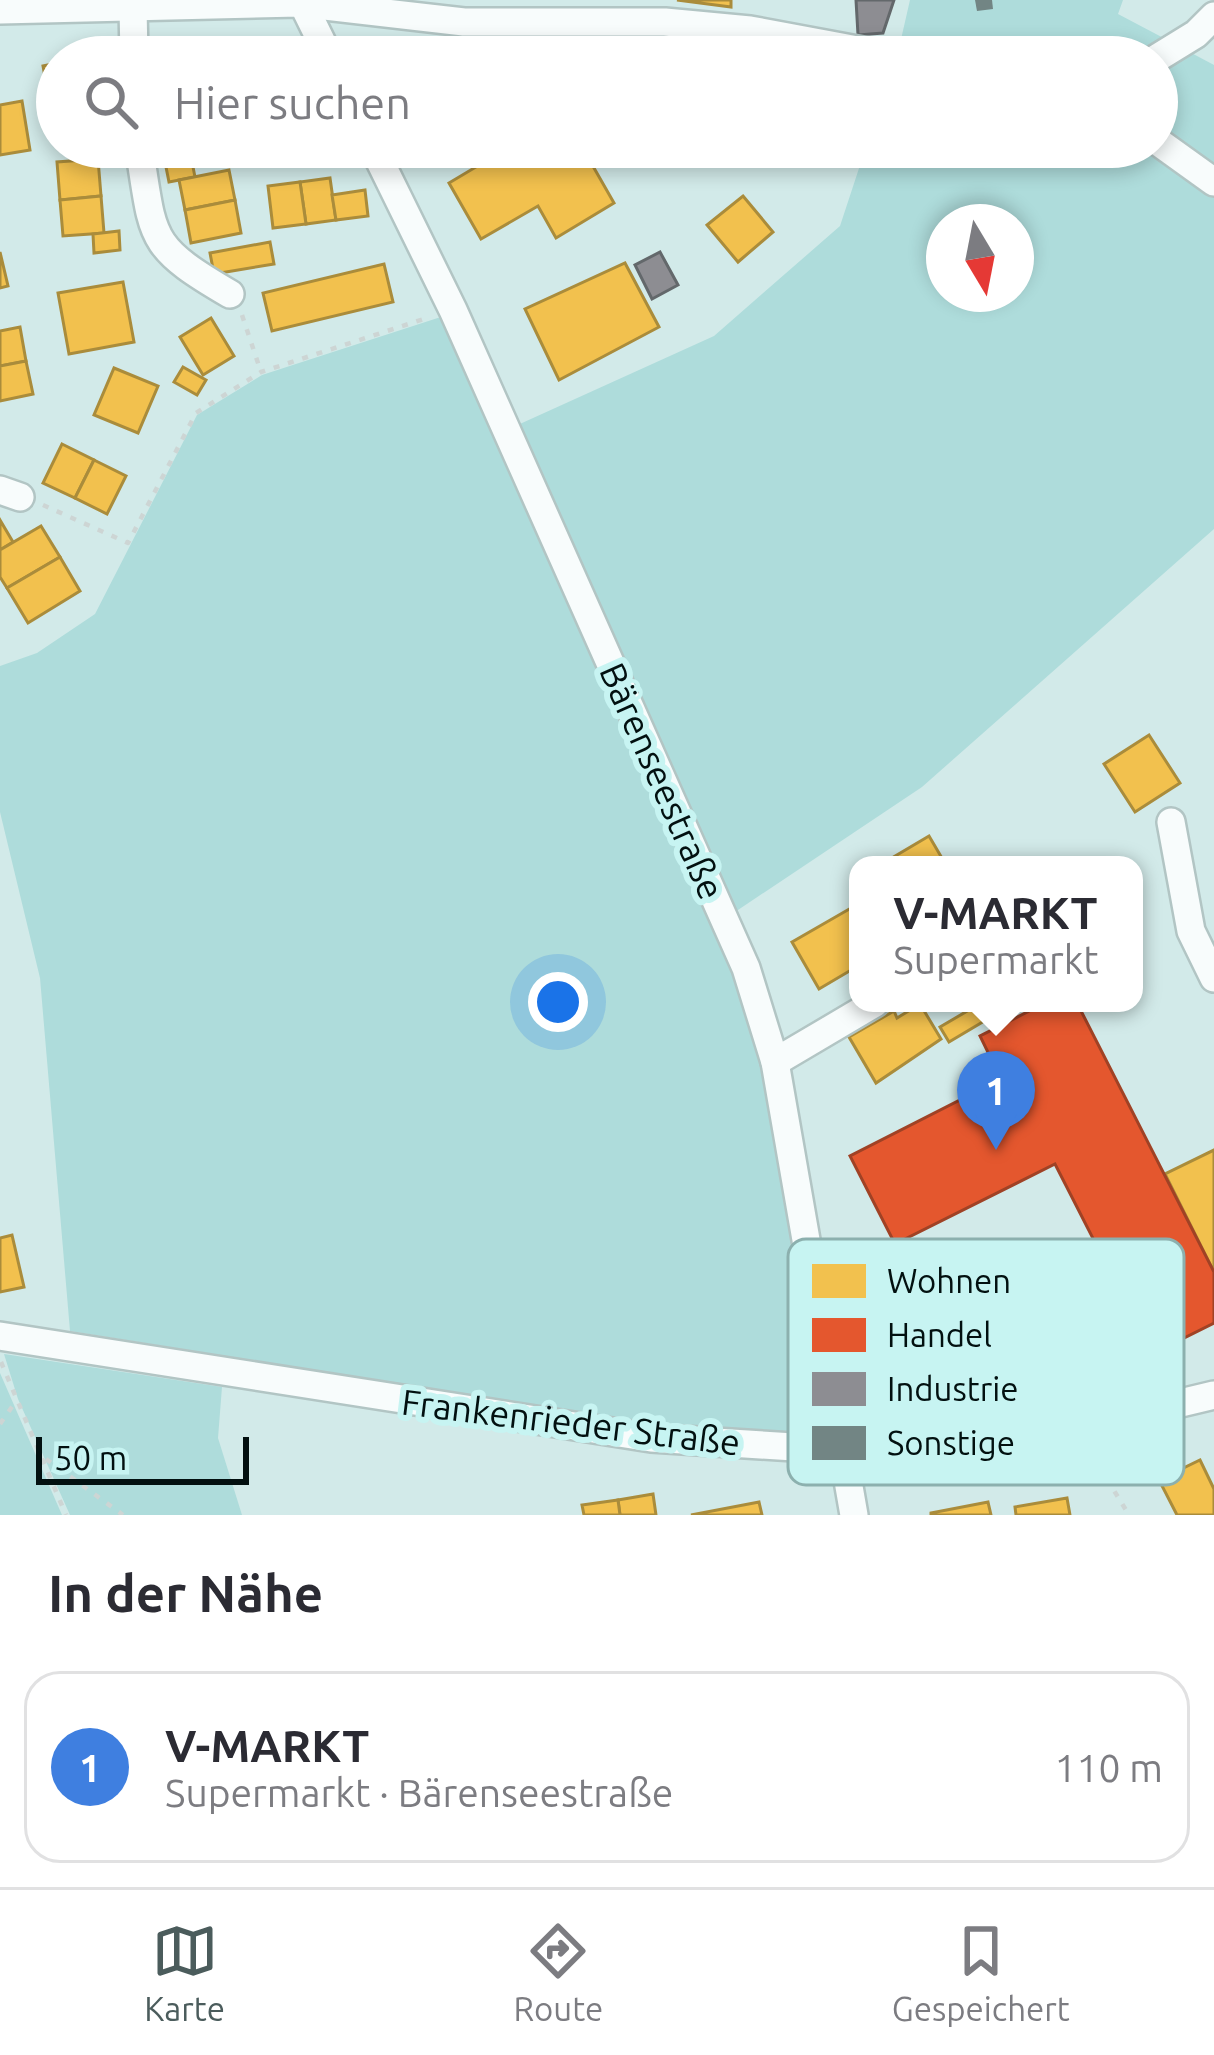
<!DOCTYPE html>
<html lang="de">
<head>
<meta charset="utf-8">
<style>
	:root { --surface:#fff; --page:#f7f7f7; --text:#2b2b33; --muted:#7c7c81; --line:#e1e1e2; --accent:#4b5c5c }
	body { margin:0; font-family:Ubuntu,sans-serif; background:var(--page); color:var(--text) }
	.compass { position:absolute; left:926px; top:204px; width:108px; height:108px; border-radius:50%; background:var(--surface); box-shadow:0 6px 18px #0003; rotate:170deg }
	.scale { position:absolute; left:36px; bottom:30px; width:213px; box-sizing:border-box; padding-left:12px; border:6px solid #021010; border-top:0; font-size:33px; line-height:42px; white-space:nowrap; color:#021010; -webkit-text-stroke:9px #c7f4f2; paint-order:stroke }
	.you { position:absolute; left:558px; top:1002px; width:42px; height:42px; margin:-30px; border:9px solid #fff; border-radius:50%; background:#1a73e8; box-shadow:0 0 0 18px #1a73e833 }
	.badge { display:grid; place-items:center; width:78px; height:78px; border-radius:50%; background:var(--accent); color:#fff; font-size:39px; font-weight:700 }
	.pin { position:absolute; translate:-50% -99px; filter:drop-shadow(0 3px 6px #0008) }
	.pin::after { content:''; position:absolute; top:63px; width:42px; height:36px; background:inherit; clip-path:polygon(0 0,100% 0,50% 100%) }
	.popup { position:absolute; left:849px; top:856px; width:294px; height:156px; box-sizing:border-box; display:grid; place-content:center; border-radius:24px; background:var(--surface); filter:drop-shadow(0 3px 9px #0005); font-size:39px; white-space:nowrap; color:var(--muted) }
	.popup b { font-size:45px; color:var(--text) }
	.popup::after { content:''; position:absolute; left:50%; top:100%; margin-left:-24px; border:24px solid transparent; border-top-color:var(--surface) }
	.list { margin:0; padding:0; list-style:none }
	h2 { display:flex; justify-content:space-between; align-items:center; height:156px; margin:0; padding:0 48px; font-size:51px }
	h2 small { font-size:39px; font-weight:400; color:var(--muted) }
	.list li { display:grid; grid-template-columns:78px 1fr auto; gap:36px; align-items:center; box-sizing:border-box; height:192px; margin:0 24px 24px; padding:0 24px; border:3px solid var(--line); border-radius:36px }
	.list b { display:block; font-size:45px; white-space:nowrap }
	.list p { margin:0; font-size:39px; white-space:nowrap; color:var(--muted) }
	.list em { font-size:39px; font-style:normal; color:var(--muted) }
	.icon { flex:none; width:66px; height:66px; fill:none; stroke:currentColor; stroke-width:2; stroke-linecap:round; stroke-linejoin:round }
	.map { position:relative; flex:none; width:1214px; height:1515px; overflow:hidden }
	.search { position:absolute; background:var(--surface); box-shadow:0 6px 18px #0003; left:36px; right:36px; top:36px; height:132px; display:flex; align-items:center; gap:30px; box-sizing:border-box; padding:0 42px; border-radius:66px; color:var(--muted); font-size:45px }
	.sheet { height:372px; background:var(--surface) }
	nav { display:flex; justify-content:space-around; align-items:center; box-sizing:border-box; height:168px; border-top:3px solid var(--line); background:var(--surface); font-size:33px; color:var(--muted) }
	nav a { display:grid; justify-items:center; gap:6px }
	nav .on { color:var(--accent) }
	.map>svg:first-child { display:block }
	.green { fill:#aedcdb; fill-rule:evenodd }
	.homes { fill:#f2c14e; stroke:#aa8c3b; stroke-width:3 }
	.shops { fill:#e4572e; stroke:#a04225; stroke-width:3 }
	.industry { fill:#8d8d92; stroke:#63686b; stroke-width:3 }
	.building { fill:#728584 }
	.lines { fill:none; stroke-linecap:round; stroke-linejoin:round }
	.minor-casing { stroke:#b2c5c4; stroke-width:32 }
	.path { stroke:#cdd5d4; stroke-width:4.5; stroke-dasharray:6 9; stroke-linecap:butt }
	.minor { stroke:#f8fcfc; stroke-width:27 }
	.labels { text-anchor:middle; stroke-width:12; stroke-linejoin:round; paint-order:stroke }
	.street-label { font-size:36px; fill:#021010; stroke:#c7f4f2 }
	.key { fill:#c7f4f2; stroke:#8cb0ae; stroke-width:3 }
	.key-label { font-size:33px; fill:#021010 }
</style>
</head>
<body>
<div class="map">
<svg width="1214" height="1515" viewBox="0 0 1214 1515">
	<rect width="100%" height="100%" fill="#d2eae9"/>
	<g class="green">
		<polygon points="910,0 1123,0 1118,14 1173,43 1149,57 958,57 899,48"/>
		<polygon points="1182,48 1214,65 1214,175 1157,136 1157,64"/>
		<path d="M866,147H1154L1214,189V529L922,787L732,914L511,428L714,336L840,226ZM944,222H1016V294H944Z"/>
		<polygon points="447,315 716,921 765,1065 834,1439 653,1425 70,1331 40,978 0,812 0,666 37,653 95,614 197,415 262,375"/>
		<polygon points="4,1354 222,1387 218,1438 242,1515 70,1515 18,1399"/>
		<polygon points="0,1373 62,1515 0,1515"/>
	</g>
	<g class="homes">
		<polygon points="677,0 731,0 731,7"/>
		<polygon points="599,36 657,42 656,57 597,57"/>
		<polygon points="690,45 719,48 718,57 689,57"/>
		<polygon points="57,63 57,109 51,110 43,66"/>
		<polygon points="22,101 30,150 0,155 0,105"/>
		<polygon points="162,147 189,147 195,177 169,182"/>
		<polygon points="492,147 582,147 614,203 556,238 538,206 481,239 449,183 496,155"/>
		<polygon points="719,147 816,147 815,158"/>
		<polygon points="98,159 101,196 60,200 57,162"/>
		<polygon points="229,170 235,200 185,210 179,180"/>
		<polygon points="330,178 336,220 306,224 300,182"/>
		<polygon points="300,182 306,224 273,228 268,186"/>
		<polygon points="365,190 368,216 336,220 332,195"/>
		<polygon points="101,196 104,233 63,236 60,200"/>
		<polygon points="743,196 773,232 738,262 707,225"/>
		<polygon points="235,200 241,233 191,243 185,210"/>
		<polygon points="119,231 120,250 94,253 93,234"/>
		<polygon points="270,242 274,264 214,274 210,253"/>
		<polygon points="0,252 8,286 0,288"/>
		<polygon points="625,263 659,327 559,380 525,309"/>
		<polygon points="384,264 393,302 272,331 263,293"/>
		<polygon points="123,282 134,342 69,354 58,293"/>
		<polygon points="211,318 234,356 203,375 180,337"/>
		<polygon points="20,327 26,361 0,366 0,331"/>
		<polygon points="26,361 33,394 0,401 0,366"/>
		<polygon points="183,367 206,380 197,395 174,382"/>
		<polygon points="114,368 158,386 138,433 94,415"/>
		<polygon points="62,444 94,460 75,498 43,483"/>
		<polygon points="94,460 126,476 107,514 75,498"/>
		<polygon points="0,520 13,542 0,550"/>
		<polygon points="41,526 60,557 7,588 0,577 0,550"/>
		<polygon points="60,557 80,591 28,623 7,588"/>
		<polygon points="1149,735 1180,783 1135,812 1104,764"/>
		<polygon points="929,836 946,865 880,865"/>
		<polygon points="858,904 858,966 819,989 792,942"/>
		<polygon points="981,1003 991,1017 949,1042 940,1027"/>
		<polygon points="920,1004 941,1039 876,1083 849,1037 894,1011 897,1018"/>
		<polygon points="1214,1150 1214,1272 1165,1174"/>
		<polygon points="12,1235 24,1287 0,1292 0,1238"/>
		<polygon points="1200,1460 1214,1489 1214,1515 1177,1515 1159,1480"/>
		<polygon points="653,1494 656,1515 620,1515 618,1500"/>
		<polygon points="1067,1498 1070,1515 1016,1515 1015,1507"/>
		<polygon points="618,1500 620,1515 584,1515 582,1505"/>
		<polygon points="759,1502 762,1515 691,1515"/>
		<polygon points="988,1502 991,1515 931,1515 931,1513"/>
	</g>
	<polygon class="shops" points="1045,1003 1077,1003 1214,1272 1214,1323 1152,1354 1055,1164 895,1244 850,1156 1001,1079 980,1036"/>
	<g class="industry">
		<polygon points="856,0 894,0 883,33 858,35"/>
		<polygon points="660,252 678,285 652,299 635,265"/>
	</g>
	<g class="building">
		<polygon points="975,0 992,0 993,9 977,11"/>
		<polygon points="1002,147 1024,147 1027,159 1004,163"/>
	</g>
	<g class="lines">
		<g class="minor-casing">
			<g id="minor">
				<polyline points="301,0 329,57"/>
				<polyline points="133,7 134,57"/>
				<polyline points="0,10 299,3 464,22 665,22 750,30 895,57"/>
				<polyline points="1157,58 1196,34 1214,16"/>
				<polyline points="1157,141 1214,182"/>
				<path d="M139,147C154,239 146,245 230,294"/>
				<polyline points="373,147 453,310 746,968 775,1062 854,1515"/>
				<polyline points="0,490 20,497"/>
				<polyline points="1171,822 1191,931 1214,978"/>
				<polyline points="775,1062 875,1003"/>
				<polyline points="0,1336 651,1438 841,1450 1076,1428 1214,1395"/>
			</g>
		</g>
		<g class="path">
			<polyline points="242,315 261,372"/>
			<polyline points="43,505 128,543 196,413 261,372 427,318"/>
			<polyline points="1,1362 66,1515"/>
			<polyline points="0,1424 14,1404"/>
			<polyline points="1091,1453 1129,1515"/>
			<polyline points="46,1459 123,1515"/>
		</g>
		<use href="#minor" class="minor"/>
	</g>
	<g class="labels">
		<g class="street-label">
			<text transform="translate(662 781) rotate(66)" y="13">Bärenseestraße</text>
			<text transform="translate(571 1422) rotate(7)" y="13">Frankenrieder Straße</text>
		</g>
	</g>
	<rect x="788" y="1239" width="396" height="246" rx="18" class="key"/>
	<rect x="812" y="1264" width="54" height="34" fill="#f2c14e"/>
	<rect x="812" y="1318" width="54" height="34" fill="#e4572e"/>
	<rect x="812" y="1372" width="54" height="34" fill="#8d8d92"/>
	<rect x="812" y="1426" width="54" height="34" fill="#728584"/>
	<g class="key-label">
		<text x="887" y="1293">Wohnen</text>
		<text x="887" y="1347">Handel</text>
		<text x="887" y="1401">Industrie</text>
		<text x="887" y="1455">Sonstige</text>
	</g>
</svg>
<svg class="compass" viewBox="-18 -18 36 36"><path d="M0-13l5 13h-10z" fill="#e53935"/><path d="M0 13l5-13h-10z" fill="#7c7c81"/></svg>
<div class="scale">50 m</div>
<div class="you"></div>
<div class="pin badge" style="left:996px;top:1150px;background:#3f7fe0">1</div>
<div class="popup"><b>V-MARKT</b>Supermarkt</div>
<div class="search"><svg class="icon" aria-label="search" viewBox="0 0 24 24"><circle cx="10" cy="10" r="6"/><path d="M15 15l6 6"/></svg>Hier suchen</div>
</div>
<section class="sheet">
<h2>In der Nähe<small></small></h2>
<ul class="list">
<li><span class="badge" style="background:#3f7fe0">1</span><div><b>V-MARKT</b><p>Supermarkt · Bärenseestraße</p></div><em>110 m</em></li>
</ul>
</section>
<nav>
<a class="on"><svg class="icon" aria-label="map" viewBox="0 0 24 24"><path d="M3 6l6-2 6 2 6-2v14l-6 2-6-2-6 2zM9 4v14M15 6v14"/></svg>Karte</a>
<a><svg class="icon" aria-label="directions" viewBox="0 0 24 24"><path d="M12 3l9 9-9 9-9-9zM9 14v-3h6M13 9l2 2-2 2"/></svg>Route</a>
<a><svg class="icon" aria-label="saved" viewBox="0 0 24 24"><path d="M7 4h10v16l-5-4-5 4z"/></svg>Gespeichert</a>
</nav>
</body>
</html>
